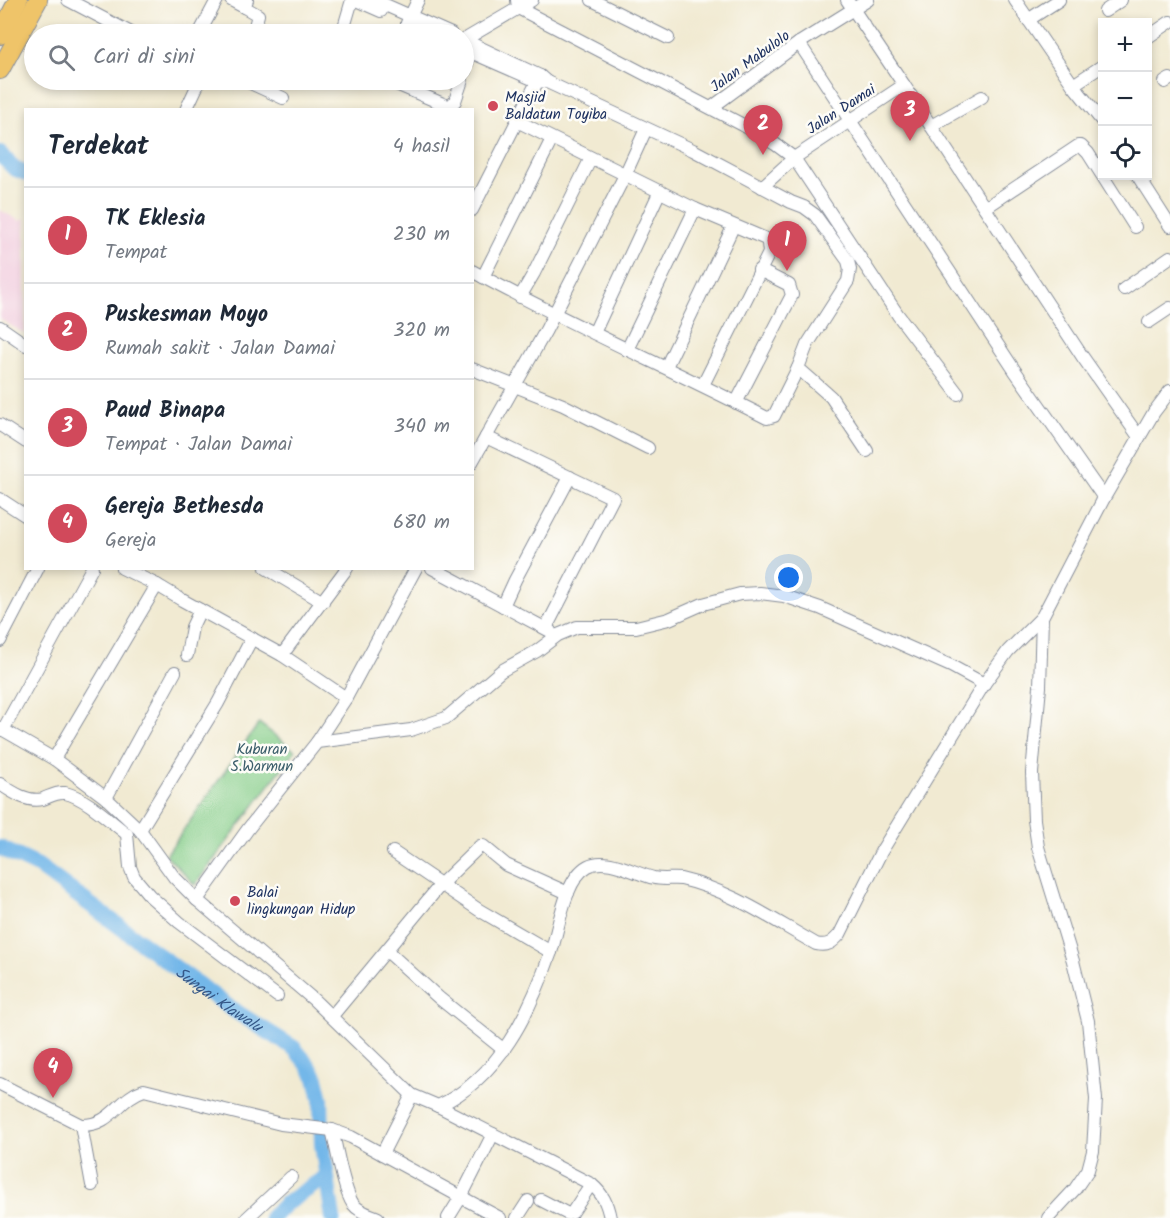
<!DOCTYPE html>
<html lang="id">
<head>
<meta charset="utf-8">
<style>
	:root { --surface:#fff; --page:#f6f6f7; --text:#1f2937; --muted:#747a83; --line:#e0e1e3; --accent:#d1495b }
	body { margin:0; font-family:Kalam,sans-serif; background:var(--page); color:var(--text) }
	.controls { position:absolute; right:18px; top:18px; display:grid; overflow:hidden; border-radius:0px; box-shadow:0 3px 9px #0003 }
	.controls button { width:54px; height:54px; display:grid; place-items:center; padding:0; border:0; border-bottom:2px solid var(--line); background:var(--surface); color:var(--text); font:30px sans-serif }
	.you { position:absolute; left:789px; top:578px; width:21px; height:21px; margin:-15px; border:4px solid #fff; border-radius:50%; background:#1a73e8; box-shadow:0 0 0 9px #1a73e833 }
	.badge { display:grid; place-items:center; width:39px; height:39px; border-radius:50%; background:var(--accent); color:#fff; font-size:20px; font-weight:700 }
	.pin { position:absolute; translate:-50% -50px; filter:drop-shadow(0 2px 3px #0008) }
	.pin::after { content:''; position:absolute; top:32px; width:21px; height:18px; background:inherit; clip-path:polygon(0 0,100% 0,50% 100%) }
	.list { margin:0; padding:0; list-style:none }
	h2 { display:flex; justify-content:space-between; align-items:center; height:78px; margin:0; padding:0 24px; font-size:26px }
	h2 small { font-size:20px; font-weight:400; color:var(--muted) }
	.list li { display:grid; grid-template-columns:39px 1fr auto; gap:18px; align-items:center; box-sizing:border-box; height:96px; padding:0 24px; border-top:2px solid var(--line) }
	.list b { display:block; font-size:22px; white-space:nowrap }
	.list p { margin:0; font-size:20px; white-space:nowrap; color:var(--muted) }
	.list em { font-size:20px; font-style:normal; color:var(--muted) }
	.icon { flex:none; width:33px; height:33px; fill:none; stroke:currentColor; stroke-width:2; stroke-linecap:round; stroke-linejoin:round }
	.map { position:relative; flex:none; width:1170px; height:1218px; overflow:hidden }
	.search { position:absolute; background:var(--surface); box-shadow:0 3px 9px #0003; left:24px; top:24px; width:450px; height:66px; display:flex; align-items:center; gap:15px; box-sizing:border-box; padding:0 21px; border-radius:33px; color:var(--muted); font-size:22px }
	.panel { position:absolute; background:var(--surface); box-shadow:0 3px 9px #0003; left:24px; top:108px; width:450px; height:462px; border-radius:0px }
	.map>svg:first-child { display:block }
	.built { fill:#f2cfe0 }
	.green { fill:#85cd89; stroke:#507e74; stroke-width:1.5 }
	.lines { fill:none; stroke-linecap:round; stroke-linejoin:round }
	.river { stroke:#73b7e9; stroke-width:16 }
	.minor-casing { stroke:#868c98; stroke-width:14 }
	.highway-casing { stroke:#868c98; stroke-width:20 }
	.minor { stroke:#fff; stroke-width:12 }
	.highway { stroke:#efc469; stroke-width:18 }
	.poi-dot { fill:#d1495b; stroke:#fdfcf7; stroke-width:2 }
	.labels { text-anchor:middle; stroke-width:5; stroke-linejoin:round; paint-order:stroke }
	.street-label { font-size:15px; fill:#1b2f5e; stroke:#fdfcf7 }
	.poi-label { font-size:15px; fill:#1b2f5e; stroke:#fdfcf7; text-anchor:start }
	.park-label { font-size:15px; fill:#3b5e6b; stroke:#fdfcf7 }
	.water-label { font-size:16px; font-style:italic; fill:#355888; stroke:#fdfcf7 }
</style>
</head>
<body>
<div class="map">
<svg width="1170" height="1218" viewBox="0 0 1170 1218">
	<rect width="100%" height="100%" fill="#fdfcf7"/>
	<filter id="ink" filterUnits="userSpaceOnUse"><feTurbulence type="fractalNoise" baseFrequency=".0167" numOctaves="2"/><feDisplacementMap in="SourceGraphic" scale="12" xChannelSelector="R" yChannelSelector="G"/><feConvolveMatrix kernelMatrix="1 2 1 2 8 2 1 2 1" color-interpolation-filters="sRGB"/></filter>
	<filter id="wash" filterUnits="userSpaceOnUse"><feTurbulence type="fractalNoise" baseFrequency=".008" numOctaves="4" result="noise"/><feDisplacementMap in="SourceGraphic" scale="24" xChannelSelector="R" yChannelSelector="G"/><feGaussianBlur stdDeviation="1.35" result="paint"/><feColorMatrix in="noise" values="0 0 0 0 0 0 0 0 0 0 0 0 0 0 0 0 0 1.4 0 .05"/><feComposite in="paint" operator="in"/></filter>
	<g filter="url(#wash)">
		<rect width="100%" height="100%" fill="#f1ead2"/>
		<polygon class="built" points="0,210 20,221 22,219 25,220 25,334 0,319"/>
		<polygon class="green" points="259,723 295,751 195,885 166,855"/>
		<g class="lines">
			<g class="river">
				<polyline points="0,154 14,168 26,173"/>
				<path id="s1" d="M0,848L38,866L230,1008L294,1048L309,1066L316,1078L321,1099L322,1144L333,1218"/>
				<polyline points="271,1218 285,1204 326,1177"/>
			</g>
		</g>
	</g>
	<g filter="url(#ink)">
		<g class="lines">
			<g class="minor-casing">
				<g id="minor">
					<polyline points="68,0 133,34"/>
					<polyline points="231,0 244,7 247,0"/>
					<polyline points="356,0 381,11"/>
					<polyline points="374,0 451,34"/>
					<polyline points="517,0 518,8 743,125 775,144 794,158 898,315 958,394"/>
					<polyline points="592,0 668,38"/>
					<polyline points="1015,0 1073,85 1102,121"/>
					<polyline points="244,7 258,15 255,26"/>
					<polyline points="1105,11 1121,0"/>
					<polyline points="1028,20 1059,0"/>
					<polyline points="407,23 418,0"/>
					<polyline points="199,34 217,0"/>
					<polyline points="342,34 352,0"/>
					<polyline points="1148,37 1170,22"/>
					<polyline points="464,40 540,76 547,82 537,81 464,49"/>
					<polyline points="464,40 532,0"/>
					<polyline points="799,43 1015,371 1104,498"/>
					<polyline points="464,73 470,53"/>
					<polyline points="244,80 283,98"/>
					<polyline points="387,80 450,107 455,101 462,80"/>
					<polyline points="547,82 693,150 791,202 804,207 815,215 848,261 850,269 848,281 807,345 798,368 831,397 867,451"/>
					<polyline points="1165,82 1170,79"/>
					<polyline points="904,85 1082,356 1139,437"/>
					<polyline points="1073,85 1102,66"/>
					<polyline points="711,108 799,43 868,0"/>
					<polyline points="186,110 200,80"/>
					<polyline points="517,121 695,209 766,239 768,243 769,253 703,385"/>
					<polyline points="931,126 982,97"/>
					<polyline points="1138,176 1170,226"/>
					<polyline points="762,187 794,158 904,85 847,0"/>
					<polyline points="985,208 1078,146 1081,146 1088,153 1135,227"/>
					<polyline points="472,210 540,76"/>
					<path d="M472,271C569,324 669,368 767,418L774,416L798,368"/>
					<polyline points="483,277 552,139"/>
					<polyline points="1124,289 1170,257"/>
					<polyline points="520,297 534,273 591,158"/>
					<polyline points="1149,322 1170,308"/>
					<polyline points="0,327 26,345"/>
					<polyline points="594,333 660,191"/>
					<polyline points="627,350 695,209"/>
					<polyline points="666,367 733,227"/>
					<polyline points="472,369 563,405 648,448"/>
					<polyline points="736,403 792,295 789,285 759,270"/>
					<polyline points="0,425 26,442"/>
					<polyline points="486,437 613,498 546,628"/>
					<polyline points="472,462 546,330 625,175 646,129"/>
					<polyline points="0,499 26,516"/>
					<polyline points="122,568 157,585 182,600 282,655 346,698"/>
					<polyline points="266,568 323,602"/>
					<polyline points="432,568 550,631"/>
					<polyline points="503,606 515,580 570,477"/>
					<polyline points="0,641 38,568"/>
					<polyline points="187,655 192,627 200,610"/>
					<polyline points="282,655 347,568"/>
					<path d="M0,728L54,759L106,798L140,830L174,877L197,900L314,1000L412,1095L438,1106C499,1078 530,1012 551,952C559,929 564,879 588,866C607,856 635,874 654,878C663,880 672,878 681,879C730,890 773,920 816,944C828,947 833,942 840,934L881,852L984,684L1008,651L1042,617"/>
					<polyline points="3,730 92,568"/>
					<polyline points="317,742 346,698 416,568"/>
					<polyline points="54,759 157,585"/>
					<path d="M0,784C12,792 28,803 43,799C51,796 56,792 65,793C85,797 111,822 127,834L130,867L134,877L150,896L179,922L277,996"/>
					<polyline points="106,798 175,672"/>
					<polyline points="140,830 218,703 252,638"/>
					<polyline points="393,852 479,910 551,952"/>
					<polyline points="197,900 248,829 317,742 411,730 446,718 501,671 537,651 558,635 577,627 636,627 669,619 703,604 740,594 760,593 784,596 820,608 951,666 984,684"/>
					<polyline points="387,951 439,998 504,1050"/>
					<polyline points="332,1016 442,883 480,846 483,846 506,865 568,893"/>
					<path d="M0,1084L81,1125C112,1126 118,1098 144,1090L281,1124L332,1130L351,1137L461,1197L448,1218"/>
					<path d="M438,1106L591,1184C603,1194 607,1203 610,1218"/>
					<polyline points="81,1125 92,1185"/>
					<path d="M332,1130C337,1149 343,1189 353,1204C359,1212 369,1214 378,1218"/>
					<polyline points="493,1134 461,1197 500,1218"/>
					<polyline points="382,1154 412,1095"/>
					<polyline points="541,1200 568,1214 572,1213 591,1184"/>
					<polyline points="247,1218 291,1177"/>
					<polyline points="517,1218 528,1201"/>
					<polyline points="1048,1218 1075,1189 1088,1170 1093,1151 1096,1099 1088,1021 1073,961 1038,847 1034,820 1032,773 1040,687 1042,617 1104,498 1154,412 1170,391"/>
				</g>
			</g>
			<g class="highway-casing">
				<g id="highway">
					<polyline points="0,35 18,0"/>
					<polyline points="0,70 38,0"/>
				</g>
			</g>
			<use href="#minor" class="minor"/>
			<use href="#highway" class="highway"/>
		</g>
	</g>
	<g class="poi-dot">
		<circle cx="493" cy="106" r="6"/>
		<circle cx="235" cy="901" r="6"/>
	</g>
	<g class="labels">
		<g class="street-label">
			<text transform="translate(750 61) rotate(-36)" y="5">Jalan Mabulolo</text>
			<text transform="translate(841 109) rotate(-33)" y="5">Jalan Damai</text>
		</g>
		<g class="poi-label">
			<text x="505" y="102">Masjid<tspan x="505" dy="17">Baldatun Toyiba</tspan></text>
			<text x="247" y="897">Balai<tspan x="247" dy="17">lingkungan Hidup</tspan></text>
		</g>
		<g class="park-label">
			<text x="262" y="754">Kuburan<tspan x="262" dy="17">S.Warmun</tspan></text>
		</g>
		<g class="water-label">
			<text dy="6" stroke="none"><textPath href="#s1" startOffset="267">Sungai Klawalu</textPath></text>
		</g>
	</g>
</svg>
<div class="controls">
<button>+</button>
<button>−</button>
<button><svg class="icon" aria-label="locate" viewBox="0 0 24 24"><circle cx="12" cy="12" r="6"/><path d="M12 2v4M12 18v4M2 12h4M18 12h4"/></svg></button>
</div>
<div class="you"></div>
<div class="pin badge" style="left:787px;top:271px">1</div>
<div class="pin badge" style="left:763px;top:155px">2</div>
<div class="pin badge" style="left:910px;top:141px">3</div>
<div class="pin badge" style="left:53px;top:1098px">4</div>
<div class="search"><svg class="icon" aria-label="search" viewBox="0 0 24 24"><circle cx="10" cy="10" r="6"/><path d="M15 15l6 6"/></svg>Cari di sini</div>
<section class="panel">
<h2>Terdekat<small>4 hasil</small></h2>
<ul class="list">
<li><span class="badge">1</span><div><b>TK Eklesia</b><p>Tempat</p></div><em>230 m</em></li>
<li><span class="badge">2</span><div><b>Puskesman Moyo</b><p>Rumah sakit · Jalan Damai</p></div><em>320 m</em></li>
<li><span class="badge">3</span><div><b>Paud Binapa</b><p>Tempat · Jalan Damai</p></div><em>340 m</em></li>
<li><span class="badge">4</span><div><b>Gereja Bethesda</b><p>Gereja</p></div><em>680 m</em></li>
</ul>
</section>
</div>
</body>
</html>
